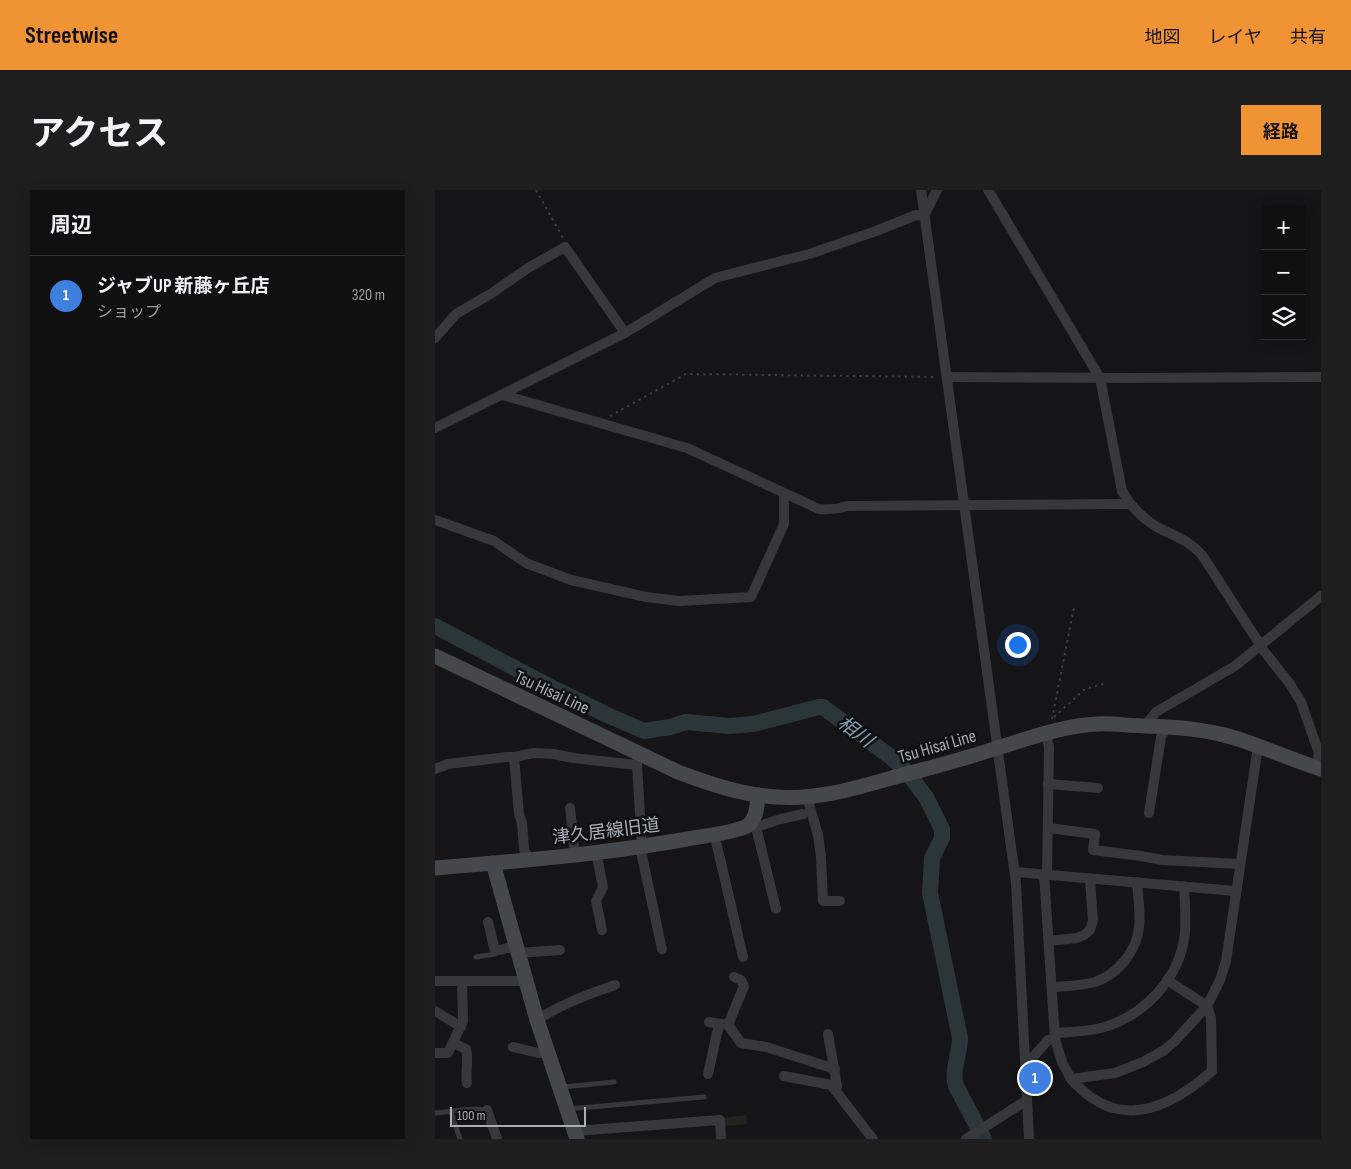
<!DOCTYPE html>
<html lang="ja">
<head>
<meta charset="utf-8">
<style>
	:root { --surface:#101011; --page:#1e1e1f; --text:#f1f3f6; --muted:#9c9d9f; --line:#303031; --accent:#f09334 }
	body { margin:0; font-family:"Sofia Sans Condensed","Noto Sans JP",sans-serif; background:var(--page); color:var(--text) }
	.controls { position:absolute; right:15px; top:15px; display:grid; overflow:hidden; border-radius:0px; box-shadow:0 2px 12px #0003 }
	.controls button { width:45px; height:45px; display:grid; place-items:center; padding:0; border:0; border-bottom:1px solid var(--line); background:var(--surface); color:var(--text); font:25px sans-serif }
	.scale { position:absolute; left:15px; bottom:12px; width:136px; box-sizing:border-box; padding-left:5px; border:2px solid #a7aeb7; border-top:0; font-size:14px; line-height:18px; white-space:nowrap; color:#a7aeb7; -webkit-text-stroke:4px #101012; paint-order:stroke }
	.you { position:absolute; left:582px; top:454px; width:18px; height:18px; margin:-12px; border:4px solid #fff; border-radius:50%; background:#1a73e8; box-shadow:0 0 0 8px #1a73e833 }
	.badge { display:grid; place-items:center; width:32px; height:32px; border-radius:50%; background:var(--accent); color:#fff; font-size:16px; font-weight:700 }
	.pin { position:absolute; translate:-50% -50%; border:2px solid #fff; box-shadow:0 1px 5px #0006 }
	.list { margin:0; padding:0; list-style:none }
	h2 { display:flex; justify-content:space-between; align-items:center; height:65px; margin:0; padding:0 20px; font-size:21px }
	h2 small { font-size:16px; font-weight:400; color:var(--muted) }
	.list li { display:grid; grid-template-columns:32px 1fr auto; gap:15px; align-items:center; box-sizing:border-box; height:80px; padding:0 20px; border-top:1px solid var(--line) }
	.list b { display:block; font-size:19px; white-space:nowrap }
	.list p { margin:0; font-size:16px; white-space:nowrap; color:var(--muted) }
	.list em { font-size:16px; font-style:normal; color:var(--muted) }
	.icon { flex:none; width:28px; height:28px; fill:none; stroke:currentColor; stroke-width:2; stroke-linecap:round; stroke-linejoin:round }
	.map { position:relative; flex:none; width:886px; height:949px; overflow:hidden; border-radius:0px }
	header { display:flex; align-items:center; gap:30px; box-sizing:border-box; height:70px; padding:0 25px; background:var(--accent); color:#111 }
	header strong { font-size:24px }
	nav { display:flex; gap:28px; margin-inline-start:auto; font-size:18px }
	.intro { display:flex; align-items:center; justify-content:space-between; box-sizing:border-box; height:120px; padding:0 30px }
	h1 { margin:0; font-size:35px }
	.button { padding:12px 22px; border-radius:0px; background:var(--accent); color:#111; font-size:18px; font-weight:700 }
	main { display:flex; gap:30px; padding:0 30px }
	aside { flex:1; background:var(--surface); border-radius:0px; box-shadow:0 2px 12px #0003 }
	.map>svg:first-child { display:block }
	.green { fill:#1d251d }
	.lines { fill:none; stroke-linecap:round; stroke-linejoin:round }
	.river { stroke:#2b363b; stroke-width:16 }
	.building { fill:#414347; stroke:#2f3033 }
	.path { stroke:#3c3f43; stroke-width:2; stroke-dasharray:2.5 4; stroke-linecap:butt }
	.lane { stroke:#36383c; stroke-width:5 }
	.street { stroke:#36383c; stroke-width:10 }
	.secondary { stroke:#44474c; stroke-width:15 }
	.labels { text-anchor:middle; stroke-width:5; stroke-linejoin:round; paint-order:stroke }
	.street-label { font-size:18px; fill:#a7aeb7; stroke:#101012 }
	.water-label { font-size:19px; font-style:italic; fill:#7ea2b2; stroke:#101012 }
</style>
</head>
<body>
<header>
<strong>Streetwise</strong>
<nav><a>地図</a><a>レイヤ</a><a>共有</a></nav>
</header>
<div class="intro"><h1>アクセス</h1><a class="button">経路</a></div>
<main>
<aside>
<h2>周辺<small></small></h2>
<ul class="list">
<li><span class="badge" style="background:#3f7fe0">1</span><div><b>ジャブUP 新藤ヶ丘店</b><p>ショップ</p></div><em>320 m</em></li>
</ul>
</aside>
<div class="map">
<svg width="886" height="949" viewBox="0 0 886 949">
	<rect width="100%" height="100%" fill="#151517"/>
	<polygon class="green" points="311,925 312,934 290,936 289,928"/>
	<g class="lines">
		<path class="river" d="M0,436L114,496L170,524L209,541L235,537L251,532L295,536L318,534L384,517H388L456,567L472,582L491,607L507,639V648L497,668L495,703L525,848C525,865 516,880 521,896L549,949"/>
	</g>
	<polygon class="building" points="597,881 609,896 599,904"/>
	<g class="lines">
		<g class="path">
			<polyline points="101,0 128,48"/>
			<polyline points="175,226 251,184 502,187"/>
			<polyline points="619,527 650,499 672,493"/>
			<polyline points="617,529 639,417"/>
		</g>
		<g class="lane">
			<polyline points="41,767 60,764 60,762"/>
			<polyline points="128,897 179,892"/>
			<polyline points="133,919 269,907"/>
			<polyline points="16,922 25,949"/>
			<path d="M0,923C18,922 34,917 52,920"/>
		</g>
		<g class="street">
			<polyline points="486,0 581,693 594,949"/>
			<path d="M553,0L665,188L687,301C695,315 707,328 722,337C739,346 754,350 767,365L822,450L827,454"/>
			<polyline points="489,26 502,0"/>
			<polyline points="0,148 21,124 57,103 93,78 130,57 190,143"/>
			<polyline points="512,187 696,188 886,187"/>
			<path d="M68,205L252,258L384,319C394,320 403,319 413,316L695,314"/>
			<polyline points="0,238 190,143 280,88 374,64 441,41 481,25 489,26"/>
			<polyline points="0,330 59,351 91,373 136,390 211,407 244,411 316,407 349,334 349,304"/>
			<polyline points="825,456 855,494 866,512 884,563 881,577"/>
			<polyline points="710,536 721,522 800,476 886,406"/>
			<polyline points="611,543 614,557 612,685"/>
			<polyline points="79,567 84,624 87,633 89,659 91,664 95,669"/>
			<polyline points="0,579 13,574 72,567 79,567 99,563 119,564 138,568 202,575 207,657"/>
			<polyline points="613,594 663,598"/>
			<polyline points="372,607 383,645 386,667 388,711 405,711"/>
			<polyline points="135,618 140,665"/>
			<polyline points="714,623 726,547 732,536"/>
			<polyline points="318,630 321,637 341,719"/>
			<polyline points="321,637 346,629 368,624"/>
			<polyline points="613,638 660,644 658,660 706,666 727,670 804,674"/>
			<polyline points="279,643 308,767"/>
			<polyline points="205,657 227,759"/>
			<polyline points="161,662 168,697 161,711 167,740"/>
			<polyline points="580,682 800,701"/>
			<polyline points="609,684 620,849 627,872 636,889 680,883 708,872 728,861 739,852 772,816 785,790 791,771 823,556"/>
			<polyline points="53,732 60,761 81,756"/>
			<polyline points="614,751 642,748 649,745 655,740 658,731 655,689"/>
			<polyline points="83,763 125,760"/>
			<polyline points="0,791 27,791"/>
			<path d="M618,797C632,796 646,796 660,792C683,784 701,762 704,738C706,724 703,707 702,692"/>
			<polyline points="0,821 26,837"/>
			<path d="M102,830C126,814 153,804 180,795"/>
			<polyline points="274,832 293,835 306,853 331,857 400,879"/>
			<polyline points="293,835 309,796 306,790 299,787"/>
			<path d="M620,843C635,842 651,842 666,838C710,826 745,788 750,743C751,727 750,712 749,696"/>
			<polyline points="393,844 402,896 401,900"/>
			<path d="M18,853L31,859C34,872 30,880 32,893"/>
			<polyline points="78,857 103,863 114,861"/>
			<polyline points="0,863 13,863 28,831 27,791 92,791"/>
			<polyline points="591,875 613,850 620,849"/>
			<polyline points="273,884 284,834"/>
			<polyline points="349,886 396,895 438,949"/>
			<path d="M636,889C682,942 733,920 777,881L776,828L772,816L732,790"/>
			<polyline points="52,920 62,949"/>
			<polyline points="140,941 285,930 286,949"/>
			<polyline points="531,949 592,910"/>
		</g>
		<g class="secondary">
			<path d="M0,466L243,582C275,594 307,605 341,607C382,610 422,598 460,587C495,578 529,569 562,558C595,548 627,536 662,534C678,533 694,536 711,536C742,537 770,539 800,548C829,557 857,570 886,579"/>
			<polyline points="58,673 102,830 142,949"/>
			<path d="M0,678C84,671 169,664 252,649C268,646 299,643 312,636C322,630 322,615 323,605"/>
		</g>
	</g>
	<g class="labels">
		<g class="street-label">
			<text transform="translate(117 502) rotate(25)" y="6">Tsu Hisai Line</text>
			<text transform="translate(502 556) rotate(-16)" y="6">Tsu Hisai Line</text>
			<text transform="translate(171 641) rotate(-7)" y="6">津久居線旧道</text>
		</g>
		<g class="water-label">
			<text transform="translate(421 541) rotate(37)" y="7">相川</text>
		</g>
	</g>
</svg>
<div class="controls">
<button>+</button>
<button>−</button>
<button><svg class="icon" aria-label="layers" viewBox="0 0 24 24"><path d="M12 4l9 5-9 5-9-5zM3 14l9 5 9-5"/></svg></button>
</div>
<div class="scale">100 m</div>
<div class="you"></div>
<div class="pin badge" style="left:600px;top:888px;background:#3f7fe0">1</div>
</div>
</main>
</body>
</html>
